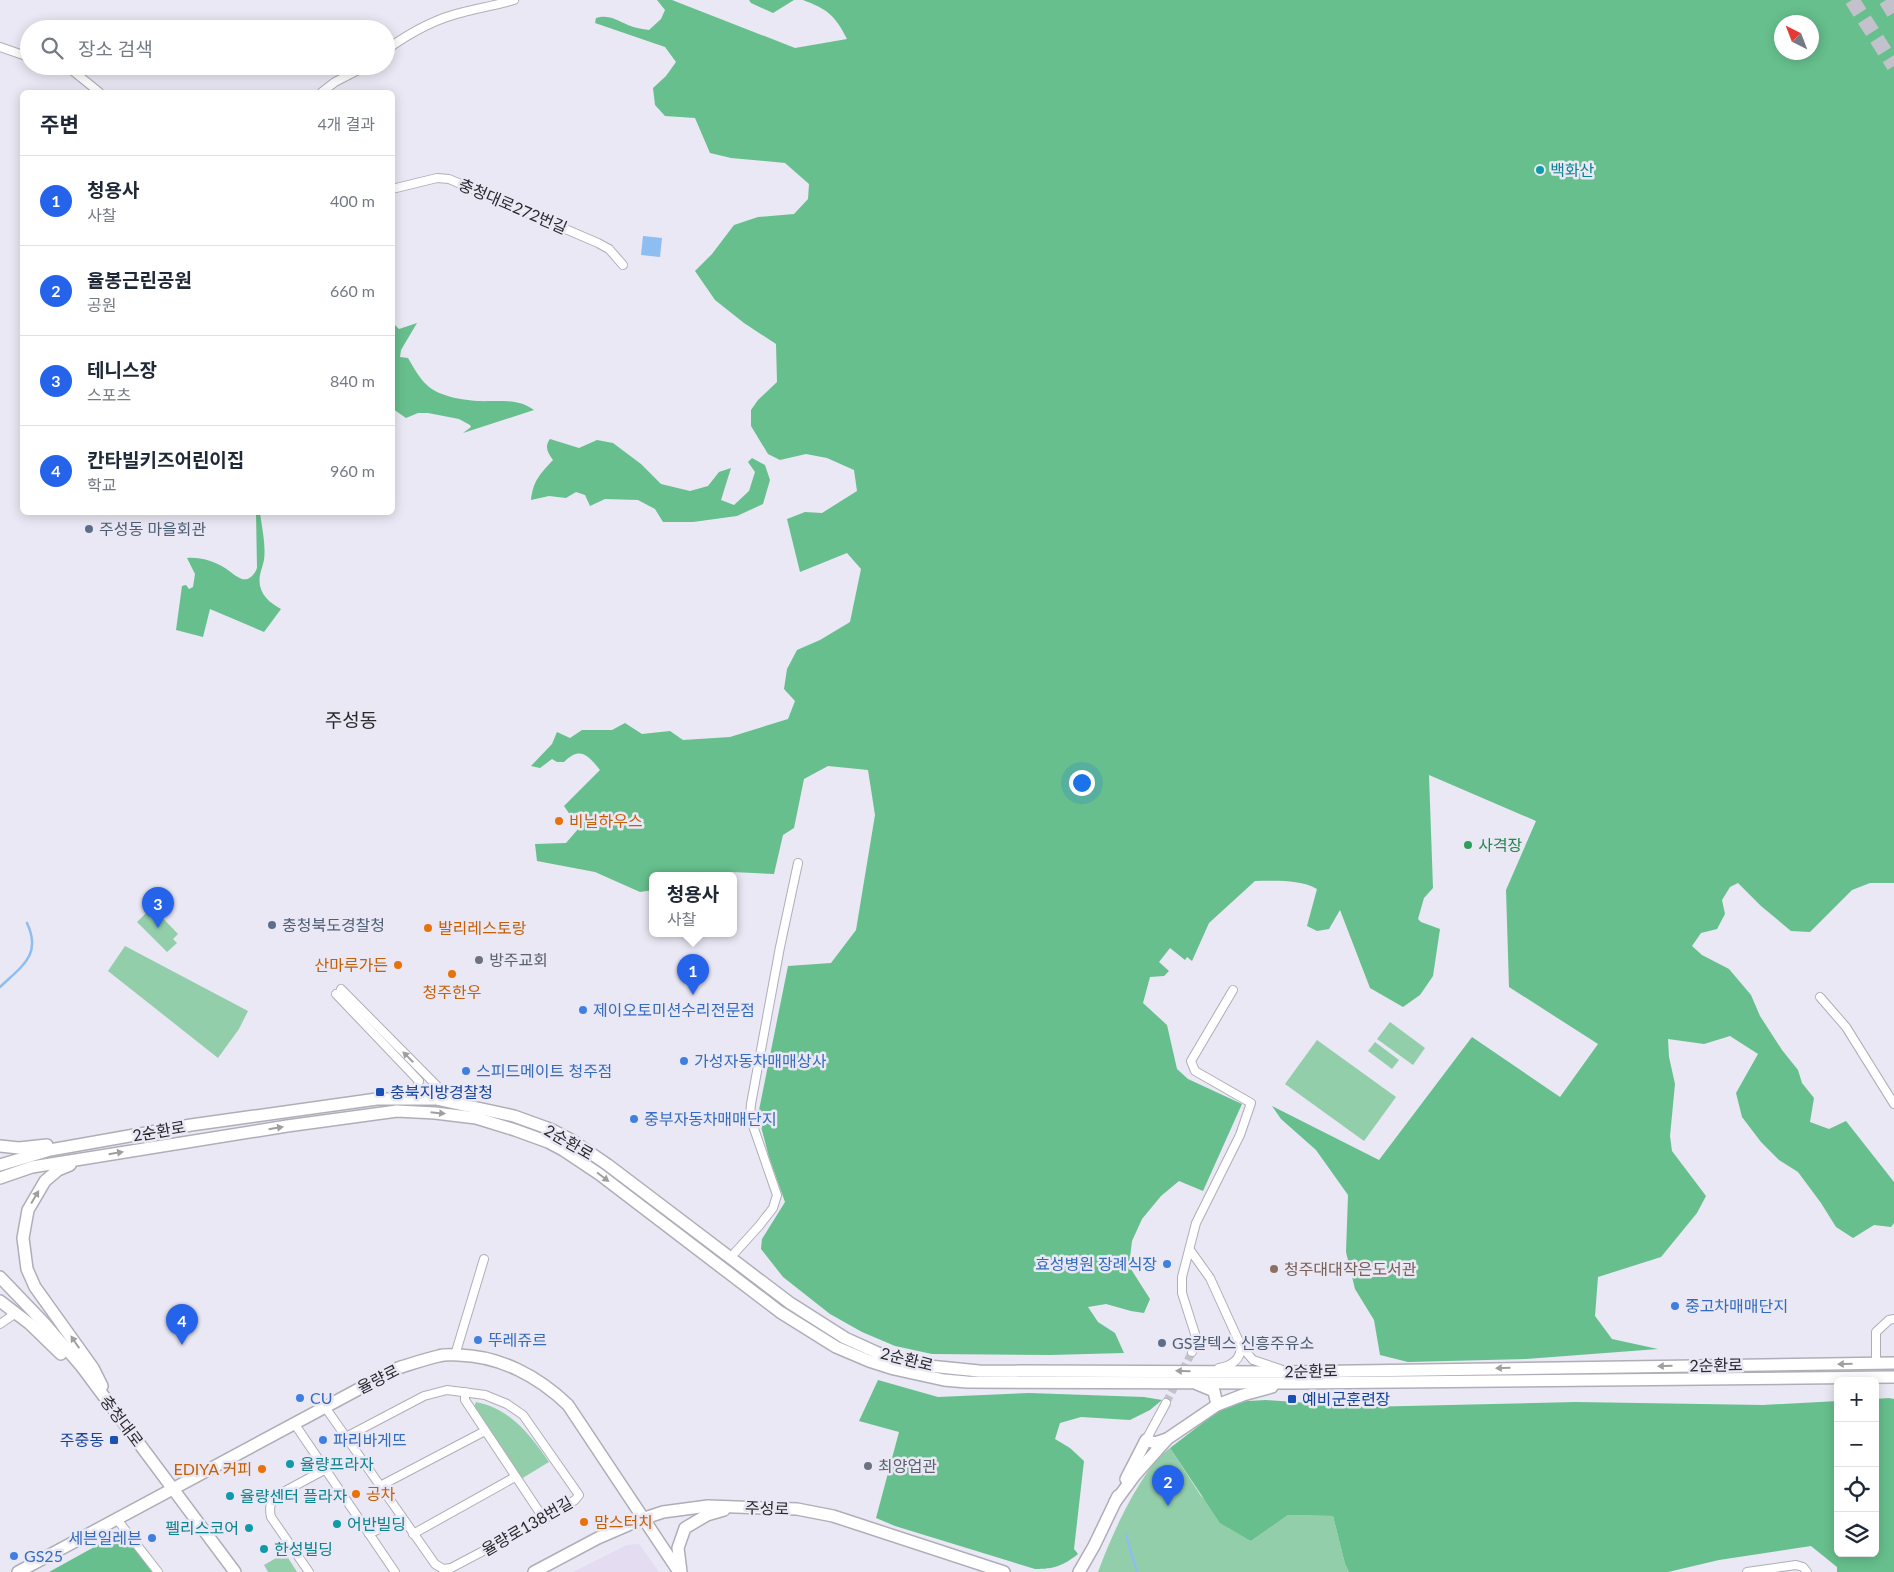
<!DOCTYPE html>
<html lang="ko">
<head>
<meta charset="utf-8">
<style>
	:root { --surface:#fff; --page:#f2f2f3; --text:#1f2937; --muted:#747a83; --line:#e0e1e3; --accent:#2563eb }
	body { margin:0; font-family:Lato,"Noto Sans KR",sans-serif; background:var(--page); color:var(--text) }
	.controls { position:absolute; right:15px; bottom:15px; display:grid; overflow:hidden; border-radius:8px; box-shadow:0 2px 12px #0003 }
	.controls button { width:45px; height:45px; display:grid; place-items:center; padding:0; border:0; border-bottom:1px solid var(--line); background:var(--surface); color:var(--text); font:25px sans-serif }
	.compass { position:absolute; left:1774px; top:15px; width:45px; height:45px; border-radius:50%; background:var(--surface); box-shadow:0 2px 12px #0003; rotate:318deg }
	.you { position:absolute; left:1081px; top:782px; width:18px; height:18px; margin:-12px; border:4px solid #fff; border-radius:50%; background:#1a73e8; box-shadow:0 0 0 8px #1a73e833 }
	.badge { display:grid; place-items:center; width:32px; height:32px; border-radius:50%; background:var(--accent); color:#fff; font-size:16px; font-weight:700 }
	.pin { position:absolute; translate:-50% -41px; filter:drop-shadow(0 1px 2px #0008) }
	.pin::after { content:''; position:absolute; top:26px; width:18px; height:15px; background:inherit; clip-path:polygon(0 0,100% 0,50% 100%) }
	.popup { position:absolute; left:649px; top:872px; width:88px; height:65px; box-sizing:border-box; display:grid; place-content:center; border-radius:8px; background:var(--surface); filter:drop-shadow(0 1px 4px #0005); font-size:16px; white-space:nowrap; color:var(--muted) }
	.popup b { font-size:19px; color:var(--text) }
	.popup::after { content:''; position:absolute; left:50%; top:100%; margin-left:-10px; border:10px solid transparent; border-top-color:var(--surface) }
	.list { margin:0; padding:0; list-style:none }
	h2 { display:flex; justify-content:space-between; align-items:center; height:65px; margin:0; padding:0 20px; font-size:21px }
	h2 small { font-size:16px; font-weight:400; color:var(--muted) }
	.list li { display:grid; grid-template-columns:32px 1fr auto; gap:15px; align-items:center; box-sizing:border-box; height:90px; padding:0 20px; border-top:1px solid var(--line) }
	.list b { display:block; font-size:19px; white-space:nowrap }
	.list p { margin:0; font-size:16px; white-space:nowrap; color:var(--muted) }
	.list em { font-size:16px; font-style:normal; color:var(--muted) }
	.icon { flex:none; width:28px; height:28px; fill:none; stroke:currentColor; stroke-width:2; stroke-linecap:round; stroke-linejoin:round }
	.map { position:relative; flex:none; width:1894px; height:1572px; overflow:hidden }
	.search { position:absolute; background:var(--surface); box-shadow:0 2px 12px #0003; left:20px; top:20px; width:375px; height:55px; display:flex; align-items:center; gap:12px; box-sizing:border-box; padding:0 18px; border-radius:28px; color:var(--muted); font-size:19px }
	.panel { position:absolute; background:var(--surface); box-shadow:0 2px 12px #0003; left:20px; top:90px; width:375px; height:425px; border-radius:8px }
	.map>svg:first-child { display:block }
	.education { fill:#e4dcf1 }
	.green { fill:#93ceaa }
	.forest { fill:#67bf8d; fill-rule:evenodd }
	.water { fill:#8ebdf1 }
	.lines { fill:none; stroke-linecap:round; stroke-linejoin:round }
	.stream { stroke:#8ebdf1; stroke-width:2.5 }
	.street-tunnel { stroke:#c3c2cc; stroke-width:8; stroke-dasharray:8 4; stroke-linecap:butt }
	.highway-tunnel { stroke:#c3c2cc; stroke-width:15; stroke-dasharray:15 8; stroke-linecap:butt }
	.street-casing { stroke:#afaeb8; stroke-width:10 }
	.secondary-casing { stroke:#afaeb8; stroke-width:14 }
	.street { stroke:#fff; stroke-width:8 }
	.secondary { stroke:#fff; stroke-width:11 }
	.oneway { fill:#9f9fa0 }
	.culture-dot { fill:#0f9aa8; stroke:#e9e8f4; stroke-width:2 }
	.service-dot { fill:#5c6f8a; stroke:#e9e8f4; stroke-width:2 }
	.food-dot { fill:#e8710a; stroke:#e9e8f4; stroke-width:2 }
	.leisure-dot { fill:#2e9e5b; stroke:#e9e8f4; stroke-width:2 }
	.worship-dot { fill:#6b7280; stroke:#e9e8f4; stroke-width:2 }
	.shop-dot { fill:#3f7fe0; stroke:#e9e8f4; stroke-width:2 }
	.transit-dot { fill:#1a4fb4; stroke:#e9e8f4; stroke-width:2 }
	.education-dot { fill:#8d6e63; stroke:#e9e8f4; stroke-width:2 }
	.labels { text-anchor:middle; stroke-width:5; stroke-linejoin:round; paint-order:stroke }
	.culture-label { font-size:16px; fill:#0d838f; stroke:#e9e8f4; text-anchor:start }
	.street-label { font-size:16px; fill:#29292d; stroke:#e9e8f4 }
	.service-label { font-size:16px; fill:#4e5e75; stroke:#e9e8f4; text-anchor:start }
	.food-label { font-size:16px; fill:#c56008; stroke:#e9e8f4; text-anchor:start }
	.leisure-label { font-size:16px; fill:#27864d; stroke:#e9e8f4; text-anchor:start }
	.worship-label { font-size:16px; fill:#5b616d; stroke:#e9e8f4; text-anchor:start }
	.shop-label { font-size:16px; fill:#366cbe; stroke:#e9e8f4; text-anchor:start }
	.transit-label { font-size:16px; fill:#164399; stroke:#e9e8f4; text-anchor:start }
	.education-label { font-size:16px; fill:#785e54; stroke:#e9e8f4; text-anchor:start }
	.quarter-label { font-size:19px; fill:#29292d; stroke:#e9e8f4 }
</style>
</head>
<body>
<div class="map">
<svg width="1894" height="1572" viewBox="0 0 1894 1572">
	<rect width="100%" height="100%" fill="#e9e8f4"/>
	<polygon class="education" points="639,1544 659,1572 573,1572 627,1545"/>
	<g class="green">
		<polygon points="152,907 178,934 173,939 177,943 167,952 137,922"/>
		<polygon points="125,946 248,1011 239,1029 218,1058 108,971"/>
		<polygon points="1390,1022 1425,1048 1413,1065 1377,1039"/>
		<polygon points="1317,1040 1396,1097 1364,1141 1285,1084"/>
		<polygon points="1375,1042 1399,1060 1392,1069 1368,1051"/>
		<path d="M476,1402C511,1409 530,1435 549,1462L521,1479L474,1407Z"/>
		<path d="M1170,1448L1201,1496L1251,1541L1288,1515L1333,1516L1345,1564L1349,1572H1098C1110,1539 1141,1468 1170,1448Z"/>
		<polygon points="285,1553 297,1572 268,1572 264,1565"/>
	</g>
	<g class="forest">
		<path d="M657,0H672L795,48L847,39C835,15 827,9 803,0H1894V883H1870L1852,890L1810,932L1791,931L1761,906L1738,883L1730,887L1722,900L1725,914L1717,929L1701,933L1692,946L1702,955L1729,969L1751,995L1760,1016L1782,1050L1798,1070L1802,1083L1814,1098L1810,1122L1829,1129L1846,1121L1894,1182V1223L1891,1227L1874,1225L1853,1238L1836,1227L1821,1203L1798,1172L1779,1160L1761,1142L1742,1117L1736,1093L1758,1054L1730,1036L1704,1044L1668,1039L1669,1057L1675,1084L1670,1136L1672,1151L1706,1196L1697,1213L1661,1257L1598,1277L1595,1316L1612,1339L1658,1349L1526,1359L1408,1362L1380,1355L1374,1320L1355,1289L1346,1252L1348,1195L1316,1150L1281,1119L1272,1106L1379,1160L1472,1037L1560,1097L1598,1044L1509,987L1506,890L1536,821L1429,775L1433,888L1424,898L1418,919L1421,922L1440,929L1433,976L1420,995L1403,1007L1370,988L1340,910L1329,929L1317,931L1307,926L1317,889C1299,879 1275,881 1255,881L1209,923L1192,961L1187,957L1185,960L1170,948L1159,962L1169,971L1164,976L1150,977L1143,1003L1167,1025L1177,1069L1188,1079L1242,1104L1203,1191L1179,1181L1161,1196L1142,1219L1132,1241L1129,1266L1150,1299L1144,1313L1131,1311L1106,1304L1088,1307L1098,1322L1115,1333L1124,1353L1050,1355L932,1354L895,1346L862,1332L830,1314L783,1277L761,1249L762,1239L785,1202L769,1157L758,1115L788,966L831,963L856,930L875,815L868,770L828,766L804,779L794,828L783,835L774,874L732,872L712,876H653V890L640,892L595,872L537,861L535,844L566,843L579,828L564,806L600,770C588,755 580,746 564,762H557L552,759L540,768L531,766L552,744L557,732L570,738L582,730H612L625,723L642,734L670,731L683,740L730,737L788,719L795,701L784,689L787,669L797,650L820,640L850,622L861,569L847,553L800,572L787,519L805,512L822,513L857,491L854,470L827,458L806,454L780,460L768,454L751,426V410L758,400L777,382L776,344L744,323L715,300L695,271L712,254L734,225L758,217L794,214L808,199L809,184L785,163L731,158L710,153L695,118L665,116L655,105L653,88L666,76L676,62L665,47L595,23L596,18C608,14 617,20 628,25C635,28 642,29 649,30L661,19L665,10ZM1812,22V52H1782V22Z"/>
		<polygon points="749,0 794,0 773,13 751,3"/>
		<path d="M393,323L399,329L417,323L401,350L400,357L408,358C414,368 419,378 428,386C441,398 473,402 490,401C506,401 521,400 534,410L463,433L471,427L470,425L459,419L428,413H418L406,418L393,409Z"/>
		<path d="M550,439L579,448L597,440L613,443L641,464L661,484L690,491L708,486L719,472L731,468L721,500L734,505L749,491L755,472L748,462L752,458L765,465L770,480L763,504L737,516L693,522H663L655,509L638,500L605,499L590,506L585,495L576,492L566,498L549,496L531,500C533,481 540,474 553,460C548,453 544,447 550,439Z"/>
		<path d="M256,513H260C262,528 266,545 264,560C263,565 261,570 260,575C257,592 268,602 281,609L264,632L210,609L203,637L176,630L182,586L186,585L189,589L193,587L195,574L187,558C200,557 214,561 225,568C230,571 236,577 242,579C249,581 255,574 257,568Z"/>
		<path d="M878,1380L938,1397L1029,1393L1144,1397L1162,1400L1150,1410L1130,1420L1081,1417L1060,1423L1055,1439L1070,1448L1084,1461L1074,1549L1078,1554C1063,1566 1054,1569 1035,1569L895,1526L876,1518L899,1432L859,1421Z"/>
		<polygon points="1889,1398 1894,1399 1894,1572 1837,1572 1837,1567 1811,1546 1719,1560 1668,1572 1349,1572 1345,1564 1333,1516 1288,1515 1251,1541 1220,1523 1170,1448 1230,1402 1266,1400 1363,1407 1576,1402 1763,1405 1838,1401 1838,1553 1875,1553 1875,1399"/>
		<polygon points="125,1530 153,1572 49,1572"/>
	</g>
	<polygon class="water" points="643,236 662,238 660,257 641,255"/>
	<g class="lines">
		<g class="stream">
			<path d="M0,987C22,966 42,955 27,923"/>
			<polyline points="1126,1535 1137,1572"/>
		</g>
		<polyline class="street-tunnel" points="1166,1403 1192,1352"/>
		<g class="highway-tunnel">
			<polyline points="1852,0 1894,66"/>
			<polyline points="1886,0 1894,13"/>
		</g>
		<g class="street-casing">
			<g id="street">
				<polyline points="0,47 29,57"/>
				<path d="M386,50C408,34 437,18 464,12C480,8 497,5 514,0"/>
				<polyline points="63,66 68,67 99,92"/>
				<polyline points="322,92 335,82 366,66"/>
				<polyline points="392,189 437,178 449,179 598,243 609,249 623,265"/>
				<polyline points="341,989 451,1100"/>
				<polyline points="336,994 419,1081 415,1093 406,1098"/>
				<polyline points="1820,997 1846,1027 1894,1104"/>
				<polyline points="1190,1250 1210,1278 1241,1346 1253,1360 1280,1369"/>
				<polyline points="730,1258 759,1226 773,1208 777,1195 750,1117 751,1104 780,947 798,863"/>
				<polyline points="0,1324 16,1313"/>
				<polyline points="1192,1352 1196,1337 1182,1293 1182,1277 1196,1223 1240,1135 1251,1103 1195,1071 1191,1061 1233,990"/>
				<polyline points="455,1355 484,1259"/>
				<polyline points="1876,1363 1876,1332 1889,1320 1894,1319"/>
				<path d="M1219,1368C1231,1366 1241,1360 1241,1346"/>
				<polyline points="465,1392 465,1400 544,1519"/>
				<polyline points="325,1407 435,1564 443,1569 451,1568 544,1519 575,1500 579,1495 523,1415 507,1404 485,1395 447,1390 424,1396 346,1437"/>
				<polyline points="294,1423 395,1572"/>
				<polyline points="1146,1440 1166,1403"/>
				<polyline points="380,1486 485,1431"/>
				<polyline points="116,1518 158,1572"/>
				<polyline points="369,1534 402,1517"/>
				<polyline points="413,1534 515,1477"/>
				<path d="M309,1572L271,1517C269,1508 270,1503 276,1496L326,1469"/>
				<polyline points="1747,1572 1796,1565 1803,1567 1807,1572"/>
			</g>
		</g>
		<g class="secondary-casing">
			<g id="secondary">
				<polyline points="0,1146 19,1148 47,1145"/>
				<polyline points="0,1165 50,1150 191,1125 377,1099 436,1099 514,1116 550,1129 573,1141 608,1165 790,1303 845,1338 878,1353 903,1361 929,1366 979,1371 1287,1372 1894,1363"/>
				<polyline points="70,1165 58,1170 45,1181 28,1210 23,1238 27,1269 35,1287 93,1368 102,1386"/>
				<polyline points="0,1178 32,1167 287,1126 397,1111 435,1113 476,1118 515,1130 548,1142 563,1150 599,1174 780,1312 836,1347 869,1361 894,1369 944,1380 967,1382 1294,1383 1894,1377"/>
				<polyline points="0,1277 45,1324 82,1367 235,1572"/>
				<polyline points="0,1301 30,1324 61,1354"/>
				<polyline points="1197,1384 1214,1391 1217,1405"/>
				<polyline points="1126,1479 1146,1440 1155,1443 1167,1439"/>
				<polyline points="1115,1502 1135,1475 1167,1439 1217,1405 1243,1395 1272,1387"/>
				<path d="M18,1572L398,1368C411,1364 425,1359 439,1356C445,1354 452,1355 458,1355C500,1356 538,1376 568,1405L679,1572"/>
				<polyline points="534,1572 598,1538 642,1519 663,1512 708,1506 797,1509 833,1516 1004,1572"/>
				<polyline points="681,1572 678,1548 685,1528 707,1515 724,1510"/>
				<polyline points="1079,1572 1094,1546 1118,1496"/>
			</g>
		</g>
		<use href="#street" class="street"/>
		<use href="#secondary" class="secondary"/>
	</g>
	<defs><path id="oneway-solid" d="M-6-.8H1V-3.2L6.5 0L1 3.2V.8H-6Z" transform="scale(1.25)"/></defs>
	<g class="oneway">
		<use href="#oneway-solid" transform="translate(408 1057) rotate(-135)"/>
		<use href="#oneway-solid" transform="translate(438 1113) rotate(6)"/>
		<use href="#oneway-solid" transform="translate(276 1128) rotate(-9)"/>
		<use href="#oneway-solid" transform="translate(116 1153) rotate(-9)"/>
		<use href="#oneway-solid" transform="translate(603 1177) rotate(37)"/>
		<use href="#oneway-solid" transform="translate(35 1197) rotate(-59)"/>
		<use href="#oneway-solid" transform="translate(75 1342) rotate(-124)"/>
		<use href="#oneway-solid" transform="translate(1845 1364) rotate(179)"/>
		<use href="#oneway-solid" transform="translate(1665 1366) rotate(179)"/>
		<use href="#oneway-solid" transform="translate(1503 1368) rotate(179)"/>
		<use href="#oneway-solid" transform="translate(1183 1371) rotate(-179)"/>
	</g>
	<g class="culture-dot">
		<circle cx="1540" cy="170" r="5"/>
		<circle cx="290" cy="1464" r="5"/>
		<circle cx="230" cy="1496" r="5"/>
		<circle cx="337" cy="1524" r="5"/>
		<circle cx="249" cy="1528" r="5"/>
		<circle cx="264" cy="1549" r="5"/>
	</g>
	<g class="service-dot">
		<circle cx="89" cy="529" r="5"/>
		<circle cx="272" cy="925" r="5"/>
		<circle cx="1162" cy="1343" r="5"/>
	</g>
	<g class="food-dot">
		<circle cx="559" cy="821" r="5"/>
		<circle cx="428" cy="928" r="5"/>
		<circle cx="398" cy="965" r="5"/>
		<circle cx="452" cy="974" r="5"/>
		<circle cx="262" cy="1469" r="5"/>
		<circle cx="356" cy="1494" r="5"/>
		<circle cx="584" cy="1522" r="5"/>
	</g>
	<circle class="leisure-dot" cx="1468" cy="845" r="5"/>
	<g class="worship-dot">
		<circle cx="479" cy="960" r="5"/>
		<circle cx="868" cy="1466" r="5"/>
	</g>
	<g class="shop-dot">
		<circle cx="583" cy="1010" r="5"/>
		<circle cx="684" cy="1061" r="5"/>
		<circle cx="466" cy="1071" r="5"/>
		<circle cx="634" cy="1119" r="5"/>
		<circle cx="1167" cy="1264" r="5"/>
		<circle cx="1675" cy="1306" r="5"/>
		<circle cx="478" cy="1340" r="5"/>
		<circle cx="300" cy="1398" r="5"/>
		<circle cx="323" cy="1440" r="5"/>
		<circle cx="152" cy="1538" r="5"/>
		<circle cx="14" cy="1556" r="5"/>
	</g>
	<g class="transit-dot">
		<rect x="375" y="1087" width="10" height="10" rx="2.5"/>
		<rect x="1287" y="1394" width="10" height="10" rx="2.5"/>
		<rect x="109" y="1435" width="10" height="10" rx="2.5"/>
	</g>
	<circle class="education-dot" cx="1274" cy="1269" r="5"/>
	<g class="labels">
		<g class="culture-label">
			<text x="1550" y="176">백화산</text>
			<text x="300" y="1470">율량프라자</text>
			<text x="240" y="1502">율량센터 플라자</text>
			<text x="347" y="1530">어반빌딩</text>
			<text x="239" y="1534" text-anchor="end">펠리스코어</text>
			<text x="274" y="1555">한성빌딩</text>
		</g>
		<g class="street-label">
			<text transform="translate(513 206) rotate(23)" y="6">충청대로272번길</text>
			<text transform="translate(159 1131) rotate(-10)" y="6">2순환로</text>
			<text transform="translate(569 1142) rotate(30)" y="6">2순환로</text>
			<text transform="translate(907 1359) rotate(14)" y="6">2순환로</text>
			<text transform="translate(1716 1365) rotate(-1)" y="6">2순환로</text>
			<text transform="translate(1311 1371) rotate(-1)" y="6">2순환로</text>
			<text transform="translate(378 1379) rotate(-27)" y="6">율량로</text>
			<text transform="translate(122 1421) rotate(53)" y="6">충청대로</text>
			<text transform="translate(767 1508) rotate(2)" y="6">주성로</text>
			<text transform="translate(527 1526) rotate(-30)" y="6">율량로138번길</text>
		</g>
		<g class="service-label">
			<text x="99" y="535">주성동 마을회관</text>
			<text x="282" y="931">충청북도경찰청</text>
			<text x="1172" y="1349">GS칼텍스 신흥주유소</text>
		</g>
		<g class="food-label">
			<text x="569" y="827">비닐하우스</text>
			<text x="438" y="934">발리레스토랑</text>
			<text x="388" y="971" text-anchor="end">산마루가든</text>
			<text x="452" y="998" text-anchor="middle">청주한우</text>
			<text x="252" y="1475" text-anchor="end">EDIYA 커피</text>
			<text x="366" y="1500">공차</text>
			<text x="594" y="1528">맘스터치</text>
		</g>
		<g class="leisure-label">
			<text x="1478" y="851">사격장</text>
		</g>
		<g class="worship-label">
			<text x="489" y="966">방주교회</text>
			<text x="878" y="1472">최양업관</text>
		</g>
		<g class="shop-label">
			<text x="593" y="1016">제이오토미션수리전문점</text>
			<text x="694" y="1067">가성자동차매매상사</text>
			<text x="476" y="1077">스피드메이트 청주점</text>
			<text x="644" y="1125">중부자동차매매단지</text>
			<text x="1157" y="1270" text-anchor="end">효성병원 장례식장</text>
			<text x="1685" y="1312">중고차매매단지</text>
			<text x="488" y="1346">뚜레쥬르</text>
			<text x="310" y="1404">CU</text>
			<text x="333" y="1446">파리바게뜨</text>
			<text x="142" y="1544" text-anchor="end">세븐일레븐</text>
			<text x="24" y="1562">GS25</text>
		</g>
		<g class="transit-label">
			<text x="390" y="1098">충북지방경찰청</text>
			<text x="1302" y="1405">예비군훈련장</text>
			<text x="104" y="1446" text-anchor="end">주중동</text>
		</g>
		<g class="education-label">
			<text x="1284" y="1275">청주대대작은도서관</text>
		</g>
		<g class="quarter-label">
			<text x="351" y="727">주성동</text>
		</g>
	</g>
</svg>
<div class="controls">
<button>+</button>
<button>−</button>
<button><svg class="icon" aria-label="locate" viewBox="0 0 24 24"><circle cx="12" cy="12" r="6"/><path d="M12 2v4M12 18v4M2 12h4M18 12h4"/></svg></button>
<button><svg class="icon" aria-label="layers" viewBox="0 0 24 24"><path d="M12 4l9 5-9 5-9-5zM3 14l9 5 9-5"/></svg></button>
</div>
<svg class="compass" viewBox="-18 -18 36 36"><path d="M0-13l5 13h-10z" fill="#e53935"/><path d="M0 13l5-13h-10z" fill="#747a83"/></svg>
<div class="you"></div>
<div class="pin badge" style="left:693px;top:995px">1</div>
<div class="popup"><b>청용사</b>사찰</div>
<div class="pin badge" style="left:1168px;top:1506px">2</div>
<div class="pin badge" style="left:158px;top:928px">3</div>
<div class="pin badge" style="left:182px;top:1345px">4</div>
<div class="search"><svg class="icon" aria-label="search" viewBox="0 0 24 24"><circle cx="10" cy="10" r="6"/><path d="M15 15l6 6"/></svg>장소 검색</div>
<section class="panel">
<h2>주변<small>4개 결과</small></h2>
<ul class="list">
<li><span class="badge">1</span><div><b>청용사</b><p>사찰</p></div><em>400 m</em></li>
<li><span class="badge">2</span><div><b>율봉근린공원</b><p>공원</p></div><em>660 m</em></li>
<li><span class="badge">3</span><div><b>테니스장</b><p>스포츠</p></div><em>840 m</em></li>
<li><span class="badge">4</span><div><b>칸타빌키즈어린이집</b><p>학교</p></div><em>960 m</em></li>
</ul>
</section>
</div>
</body>
</html>
